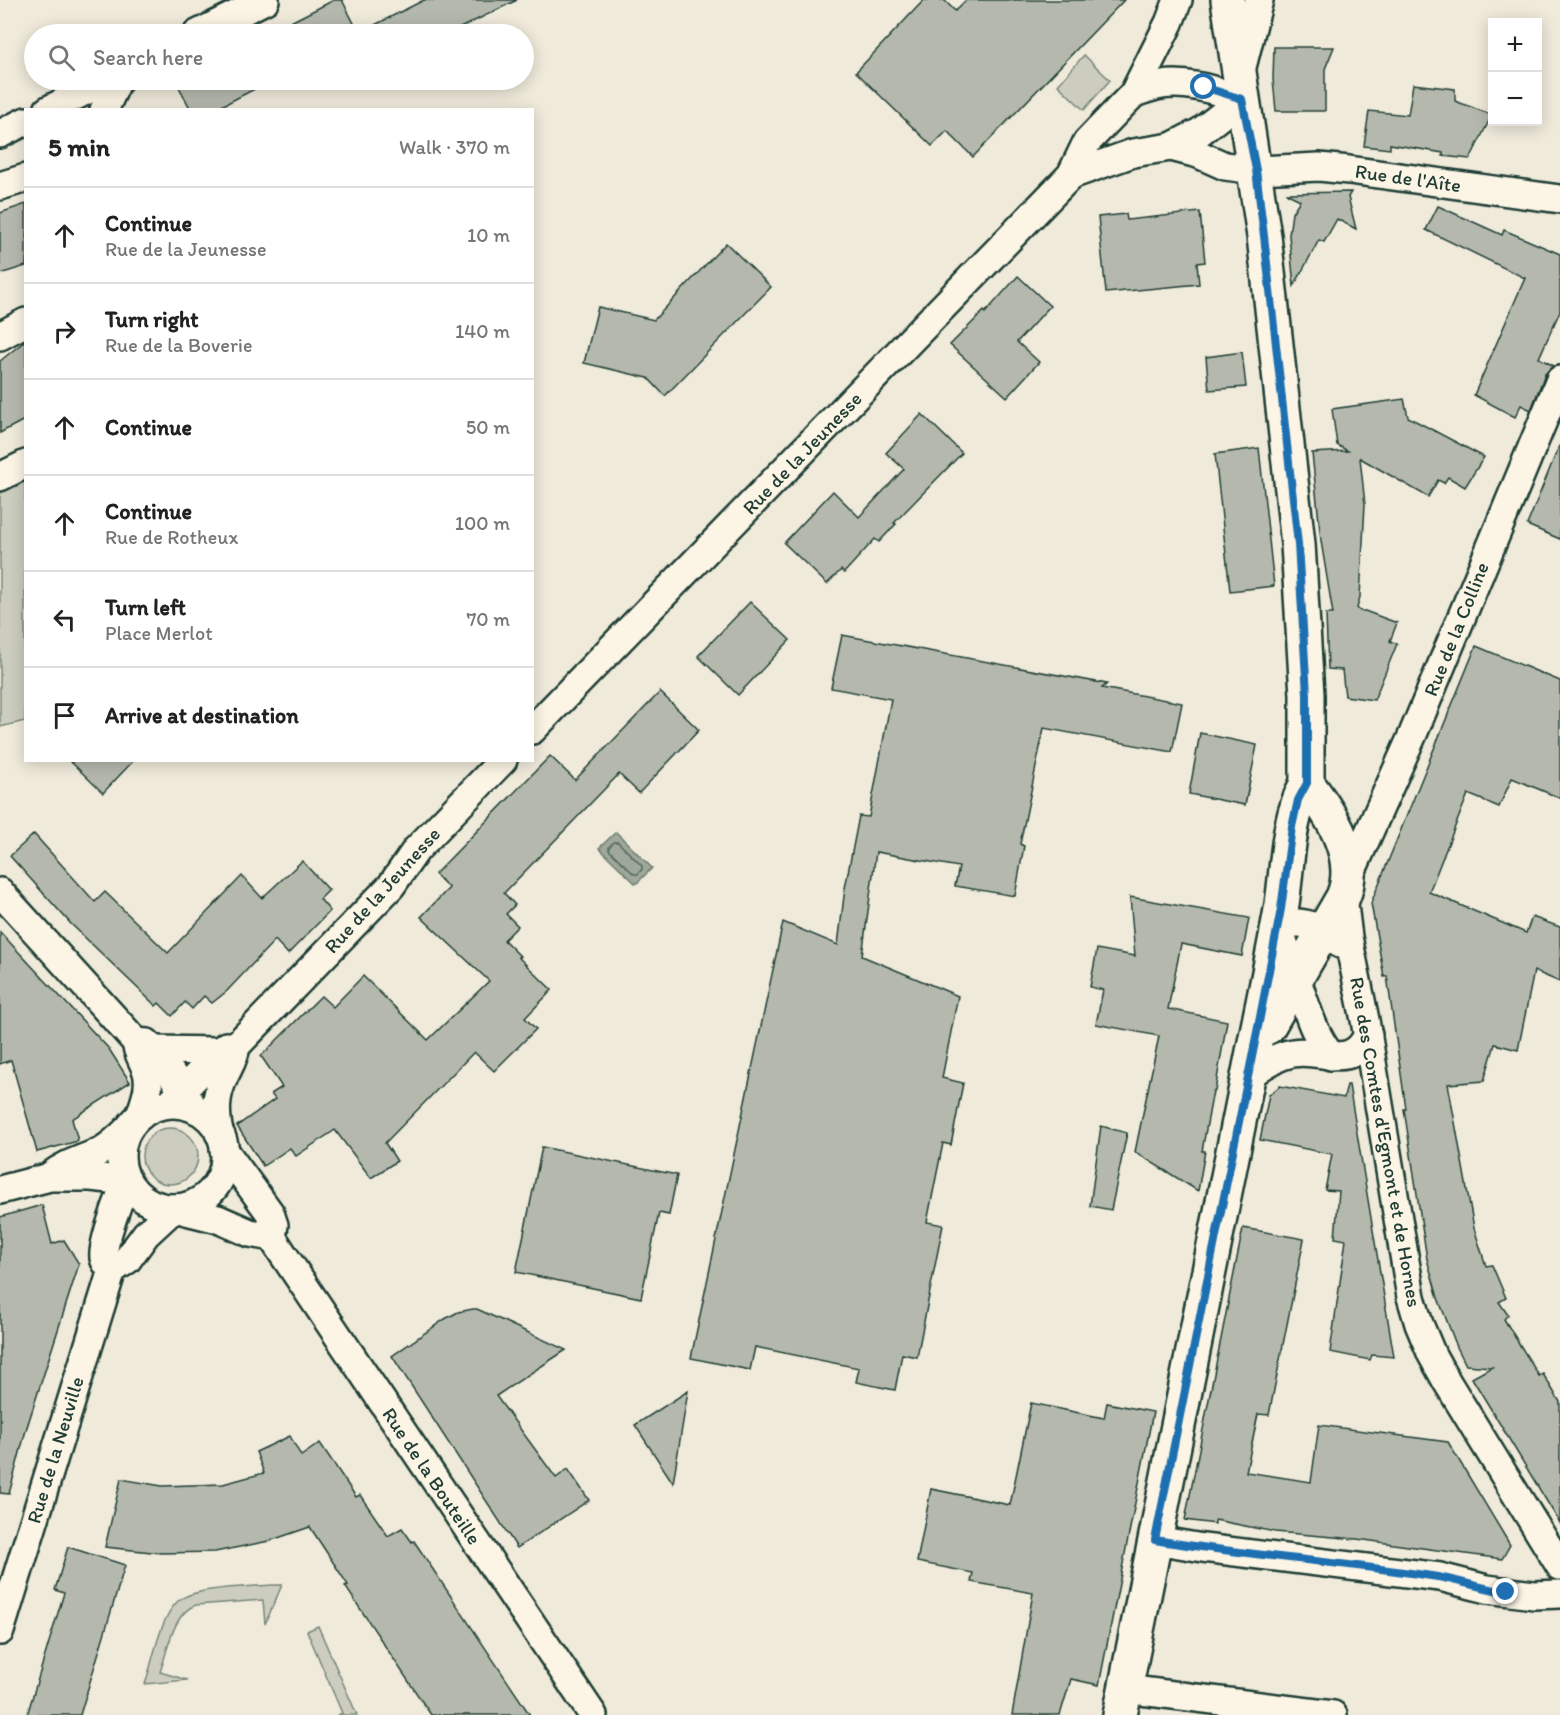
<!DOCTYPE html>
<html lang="en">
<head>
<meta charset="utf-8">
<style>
	:root { --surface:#fff; --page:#f2f2f2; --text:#222; --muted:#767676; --line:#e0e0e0 }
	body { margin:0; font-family:Itim,sans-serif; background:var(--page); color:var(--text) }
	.controls { position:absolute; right:18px; top:18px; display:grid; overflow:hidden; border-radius:0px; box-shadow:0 3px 15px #0003 }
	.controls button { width:54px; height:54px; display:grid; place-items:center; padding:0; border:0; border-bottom:2px solid var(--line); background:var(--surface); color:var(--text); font:30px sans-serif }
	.stop { position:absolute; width:18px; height:18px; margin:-14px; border:4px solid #1f6fb2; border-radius:50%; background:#fff }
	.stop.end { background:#1f6fb2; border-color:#fff; box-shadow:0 2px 6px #0008 }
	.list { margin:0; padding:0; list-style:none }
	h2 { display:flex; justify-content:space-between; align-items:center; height:78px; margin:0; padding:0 24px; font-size:26px }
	h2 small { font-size:20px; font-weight:400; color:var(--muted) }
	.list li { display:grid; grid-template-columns:39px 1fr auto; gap:18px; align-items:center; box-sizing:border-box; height:96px; padding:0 24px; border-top:2px solid var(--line) }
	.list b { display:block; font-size:22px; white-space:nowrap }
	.list p { margin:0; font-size:20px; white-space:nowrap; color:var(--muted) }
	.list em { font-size:20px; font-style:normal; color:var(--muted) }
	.icon { flex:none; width:33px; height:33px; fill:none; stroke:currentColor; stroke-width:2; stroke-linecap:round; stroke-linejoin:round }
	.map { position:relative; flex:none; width:1560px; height:1715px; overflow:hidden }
	.search { position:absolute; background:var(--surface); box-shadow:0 3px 15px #0003; left:24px; top:24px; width:510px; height:66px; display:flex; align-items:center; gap:15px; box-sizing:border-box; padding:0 21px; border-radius:33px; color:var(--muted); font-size:22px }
	.panel { position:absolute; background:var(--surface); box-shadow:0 3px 15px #0003; left:24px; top:108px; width:510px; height:654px; border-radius:0px }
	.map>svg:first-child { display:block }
	.green { fill:#cccdbf; stroke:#76857a; stroke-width:1.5 }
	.water { fill:#9fa89a; stroke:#6c7d71; stroke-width:1.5 }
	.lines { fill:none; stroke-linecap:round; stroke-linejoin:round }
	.shore { stroke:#52685d; stroke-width:1.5 }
	.building { fill:#b5b9ad; stroke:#1f3d34; stroke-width:1.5 }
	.minor-casing { stroke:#1f3d34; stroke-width:32 }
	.tertiary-casing { stroke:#1f3d34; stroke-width:38 }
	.minor { stroke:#fcf5e5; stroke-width:27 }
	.tertiary { stroke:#fcf5e5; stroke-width:33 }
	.route { stroke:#1f6fb2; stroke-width:8 }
	.labels { text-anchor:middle; stroke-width:4.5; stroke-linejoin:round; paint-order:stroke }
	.street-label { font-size:20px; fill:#1f3d34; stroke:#fcf5e5 }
</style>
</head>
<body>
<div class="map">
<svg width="1560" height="1715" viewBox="0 0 1560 1715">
	<rect width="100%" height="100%" fill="#efeada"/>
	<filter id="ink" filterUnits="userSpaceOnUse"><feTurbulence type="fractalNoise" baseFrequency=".0167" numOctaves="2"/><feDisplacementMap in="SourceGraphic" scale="12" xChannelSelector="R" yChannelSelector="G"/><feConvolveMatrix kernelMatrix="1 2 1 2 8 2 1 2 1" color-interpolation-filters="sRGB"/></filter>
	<g filter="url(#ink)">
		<g class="green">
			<polygon points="1084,55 1110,80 1084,110 1058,85"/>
			<polygon points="25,480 25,721 0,727 0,493"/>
			<circle cx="170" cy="1156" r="28"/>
			<path d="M272,1585H282L265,1624L263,1600L196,1605C173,1612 168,1650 160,1672L187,1680L145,1684C153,1661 160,1618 177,1602C191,1587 250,1587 272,1585Z"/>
			<polygon points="318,1626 357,1715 338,1715 342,1713 307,1631"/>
		</g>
		<polygon class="water" points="616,832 652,868 636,884 599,848"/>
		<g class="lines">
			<polygon class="shore" points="614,842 618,842 642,866 642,869 638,874 634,874 609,850 609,847"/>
		</g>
		<g class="building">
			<polygon points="334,0 342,0 359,33 424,0 517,0 448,34 267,34"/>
			<polygon points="924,0 944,0 955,11 966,0 1124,0 973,157 947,131 932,146 856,72"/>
			<polygon points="1274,47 1334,47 1325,69 1325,111 1276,111 1273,79"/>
			<polygon points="178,80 272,80 214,110 191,110 176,81"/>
			<polygon points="1413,84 1455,89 1455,101 1492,115 1470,159 1443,156 1443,153 1390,144 1390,149 1364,146 1369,111 1408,115"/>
			<polygon points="1351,192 1348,197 1356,229 1337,219 1324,242 1319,240 1294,286 1289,235 1292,213 1300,200 1286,193"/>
			<polygon points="26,204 26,266 0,274 0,213"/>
			<polygon points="1438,206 1502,235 1504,230 1560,254 1560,311 1539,358 1554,366 1545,374 1531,410 1521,405 1515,417 1474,395 1525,278 1426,230"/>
			<polygon points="1200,212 1205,262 1197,263 1199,284 1106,293 1098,217 1126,214 1127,220"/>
			<polygon points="726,243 771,287 665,396 648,378 584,363 598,307 654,320"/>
			<polygon points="1018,276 1050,306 1017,342 1039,362 1007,397 950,345 984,311 985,313"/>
			<polygon points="26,340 26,419 0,433 0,361"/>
			<polygon points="1242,352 1246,387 1209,390 1206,357"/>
			<polygon points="1404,399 1408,417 1484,457 1465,487 1448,477 1444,483 1438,480 1428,497 1360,458 1365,504 1360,597 1357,608 1360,611 1365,611 1397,623 1390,641 1397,644 1374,700 1345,696 1342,670 1328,669 1326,614 1333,614 1321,541 1312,453 1348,451 1337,445 1332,409"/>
			<polygon points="922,414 962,453 894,523 896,524 879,542 875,539 844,573 841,570 827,584 784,543 833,491 859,517 904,469 886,453"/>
			<polygon points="1559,446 1560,447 1560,539 1527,525"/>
			<polygon points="1259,448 1274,586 1230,591 1215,454"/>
			<polygon points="750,602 790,640 738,695 698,656"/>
			<polygon points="842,635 1107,684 1102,688 1182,703 1172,752 1044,728 1020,844 1024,846 1015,896 955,886 959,867 876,852 862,956 958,996 942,1078 963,1083 951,1145 943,1143 927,1222 943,1225 917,1357 902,1354 895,1390 856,1382 859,1368 755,1347 750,1370 691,1358 783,922 838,945 845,888 859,816 869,817 891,699 831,688"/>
			<polygon points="1476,646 1560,681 1560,798 1512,778 1499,807 1468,794 1429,892 1526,933 1532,917 1560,927 1560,982 1534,971 1518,1050 1495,1044 1484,1081 1448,1084 1474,1228 1486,1266 1492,1265 1506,1298 1499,1302 1508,1315 1504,1319 1539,1376 1543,1374 1560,1402 1560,1523 1472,1378 1492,1367 1466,1365 1457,1347 1438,1298 1427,1259 1404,1109 1406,1109 1387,976 1384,977 1371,903"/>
			<polygon points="660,692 699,730 639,793 619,774 504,893 515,905 506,914 518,926 504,940 520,956 518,957 552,990 525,1018 536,1029 494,1071 474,1052 385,1143 397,1161 371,1178 335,1130 296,1156 290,1148 263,1166 237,1126 275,1099 271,1094 282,1087 261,1056 321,996 333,1007 363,976 428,1040 489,981 421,917 449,888 435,874 550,756 575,780"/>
			<polygon points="1200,733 1257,745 1245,805 1189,794"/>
			<polygon points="69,760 134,760 103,793"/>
			<polygon points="34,834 95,902 105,892 168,953 242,876 262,898 302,861 329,890 320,899 330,911 288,954 275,940 227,991 212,1003 204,996 192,1009 185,1002 172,1016 159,1003 156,1006 71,924 10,856"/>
			<polygon points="1130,897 1249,918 1242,956 1181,944 1168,1009 1227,1021 1215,1091 1213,1091 1202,1151 1205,1151 1198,1191 1135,1152 1159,1036 1096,1024 1103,990 1090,987 1097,949 1135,956"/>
			<polygon points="0,932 109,1049 130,1082 72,1119 78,1141 37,1152 11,1060 0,1064"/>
			<polygon points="1347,1085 1349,1085 1394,1357 1372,1355 1370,1360 1330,1352 1346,1240 1335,1238 1339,1191 1325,1190 1332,1154 1260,1140 1269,1095 1280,1086 1344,1098"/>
			<polygon points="1101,1126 1127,1133 1111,1210 1090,1206"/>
			<polygon points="542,1147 677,1175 669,1215 659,1213 641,1298 516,1272"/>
			<polygon points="42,1205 52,1244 64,1240 79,1264 26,1430 9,1494 0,1493 0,1217"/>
			<polygon points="1243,1228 1304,1239 1269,1415 1258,1414 1246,1472 1311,1482 1319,1425 1448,1442 1510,1545 1502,1559 1357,1539 1275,1532 1215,1520 1215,1524 1185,1520"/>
			<polygon points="473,1309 477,1309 566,1350 496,1396 556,1478 568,1469 589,1500 517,1548 392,1356 445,1319 458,1312"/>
			<polygon points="688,1391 673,1483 635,1425"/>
			<polygon points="1031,1403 1104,1418 1107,1403 1153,1412 1099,1685 1071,1679 1060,1715 1012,1715 1033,1593 971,1582 973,1573 917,1562 931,1489 1010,1505"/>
			<polygon points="290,1436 301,1456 320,1443 356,1497 360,1495 388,1536 402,1528 412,1542 414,1541 530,1715 431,1715 345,1586 348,1585 310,1527 269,1541 215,1552 161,1553 105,1547 121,1479 162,1486 223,1484 264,1473 256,1452"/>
			<polygon points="68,1547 125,1565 80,1715 27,1715 64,1593 55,1590"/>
		</g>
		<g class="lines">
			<g class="minor-casing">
				<g id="minor">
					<polyline points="197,34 265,0"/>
					<polyline points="1241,71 1259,0"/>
					<path d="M1134,93C1143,90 1153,86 1162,85C1190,81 1216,91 1242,99"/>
					<polyline points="48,110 107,80"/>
					<polyline points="104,110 118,80"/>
					<polyline points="0,134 26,121"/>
					<polyline points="1171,147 1200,132 1242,99"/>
					<polyline points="1071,175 1133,153 1171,147 1198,154 1225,166 1256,170 1319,167 1349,170 1560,199"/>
					<polyline points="0,186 26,178"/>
					<polyline points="0,336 26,322"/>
					<polyline points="0,477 26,464"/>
					<polyline points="532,730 1071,175 1087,142 1134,93 1169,23 1178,0"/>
					<polyline points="1349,877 1413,734 1560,380"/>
					<path d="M0,892L136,1042C137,1052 142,1059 146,1069C152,1085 145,1100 140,1116"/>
					<polyline points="1343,897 1348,937 1365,1020 1411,1297 1419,1324 1432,1355 1447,1382 1560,1566"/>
					<polyline points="136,1042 147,1043 163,1061 194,1108"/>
					<polyline points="153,1050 220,1051"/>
					<path d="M1331,1056C1312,1033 1306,1004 1296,978C1289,959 1283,942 1278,923C1305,921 1319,925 1340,944"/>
					<path d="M1248,1077C1261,1066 1275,1056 1293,1053C1322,1047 1350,1072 1368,1035"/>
					<polyline points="171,1103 220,1051 226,1046 236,1046"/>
					<circle cx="173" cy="1156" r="52"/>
					<path d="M219,1133C215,1112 215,1096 224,1077C229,1066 235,1057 236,1046L391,886L416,850L503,760"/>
					<polyline points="224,1150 270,1213 274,1225 272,1237 281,1251 593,1715"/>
					<path d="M50,1176C66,1163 85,1159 103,1150C113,1144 121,1136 129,1128"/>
					<polyline points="0,1190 50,1177 91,1177 127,1181"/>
					<path d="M112,1270C109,1267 105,1262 104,1258C101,1245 121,1194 127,1181"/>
					<polyline points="1155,1540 1203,1548 1440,1577 1487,1589 1534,1595 1560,1594"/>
					<polyline points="0,1631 112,1270 127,1260 146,1234 174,1208 218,1219 250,1233 272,1237"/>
					<polyline points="1125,1689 1333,1715"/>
				</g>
			</g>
			<g class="tertiary-casing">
				<g id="tertiary">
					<polyline points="1228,0 1264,236 1298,544 1307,695 1307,783"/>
					<path d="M1268,1027L1343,897C1360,857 1330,813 1307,783"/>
					<path d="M1120,1715L1259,1022C1267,983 1275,944 1282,904C1288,863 1287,819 1307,783"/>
				</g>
			</g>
			<use href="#minor" class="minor"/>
			<use href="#tertiary" class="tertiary"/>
		</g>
	</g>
	<g class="lines" filter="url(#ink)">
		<path class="route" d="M1204,87L1242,99L1256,170L1264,236L1298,544L1307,695V783L1298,800L1292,827L1281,909L1259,1022L1155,1540C1249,1556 1344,1562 1438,1577C1461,1581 1483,1589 1506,1592"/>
	</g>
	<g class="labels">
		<g class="street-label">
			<text transform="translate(1408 178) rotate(8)" y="7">Rue de l'Aîte</text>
			<text transform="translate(802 453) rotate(-46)" y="7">Rue de la Jeunesse</text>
			<text transform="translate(1456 629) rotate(-68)" y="7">Rue de la Colline</text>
			<text transform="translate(382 890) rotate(-48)" y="7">Rue de la Jeunesse</text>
			<text transform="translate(1386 1142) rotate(80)" y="7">Rue des Comtes d'Egmont et de Hornes</text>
			<text transform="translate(55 1450) rotate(-73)" y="7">Rue de la Neuville</text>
			<text transform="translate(432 1476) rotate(56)" y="7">Rue de la Bouteille</text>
		</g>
	</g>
</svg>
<div class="controls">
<button>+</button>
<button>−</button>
</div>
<div class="stop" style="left:1204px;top:87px"></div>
<div class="stop end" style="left:1506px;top:1592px"></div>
<div class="search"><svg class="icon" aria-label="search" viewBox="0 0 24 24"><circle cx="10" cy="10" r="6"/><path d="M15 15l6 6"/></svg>Search here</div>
<section class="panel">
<h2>5 min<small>Walk · 370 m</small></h2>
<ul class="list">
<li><svg class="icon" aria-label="ahead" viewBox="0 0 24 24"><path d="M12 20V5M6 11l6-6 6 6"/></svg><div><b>Continue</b><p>Rue de la Jeunesse</p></div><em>10 m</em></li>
<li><svg class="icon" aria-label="right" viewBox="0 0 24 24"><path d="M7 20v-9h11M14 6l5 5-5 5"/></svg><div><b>Turn right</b><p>Rue de la Boverie</p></div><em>140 m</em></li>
<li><svg class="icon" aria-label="ahead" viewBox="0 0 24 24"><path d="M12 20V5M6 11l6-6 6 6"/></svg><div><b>Continue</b></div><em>50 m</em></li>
<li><svg class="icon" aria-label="ahead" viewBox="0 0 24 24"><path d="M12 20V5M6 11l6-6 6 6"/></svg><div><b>Continue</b><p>Rue de Rotheux</p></div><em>100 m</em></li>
<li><svg class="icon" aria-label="left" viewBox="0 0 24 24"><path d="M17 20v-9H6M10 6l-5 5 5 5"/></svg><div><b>Turn left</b><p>Place Merlot</p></div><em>70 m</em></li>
<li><svg class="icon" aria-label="arrive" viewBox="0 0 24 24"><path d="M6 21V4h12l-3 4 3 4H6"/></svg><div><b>Arrive at destination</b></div></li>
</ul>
</section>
</div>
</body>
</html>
